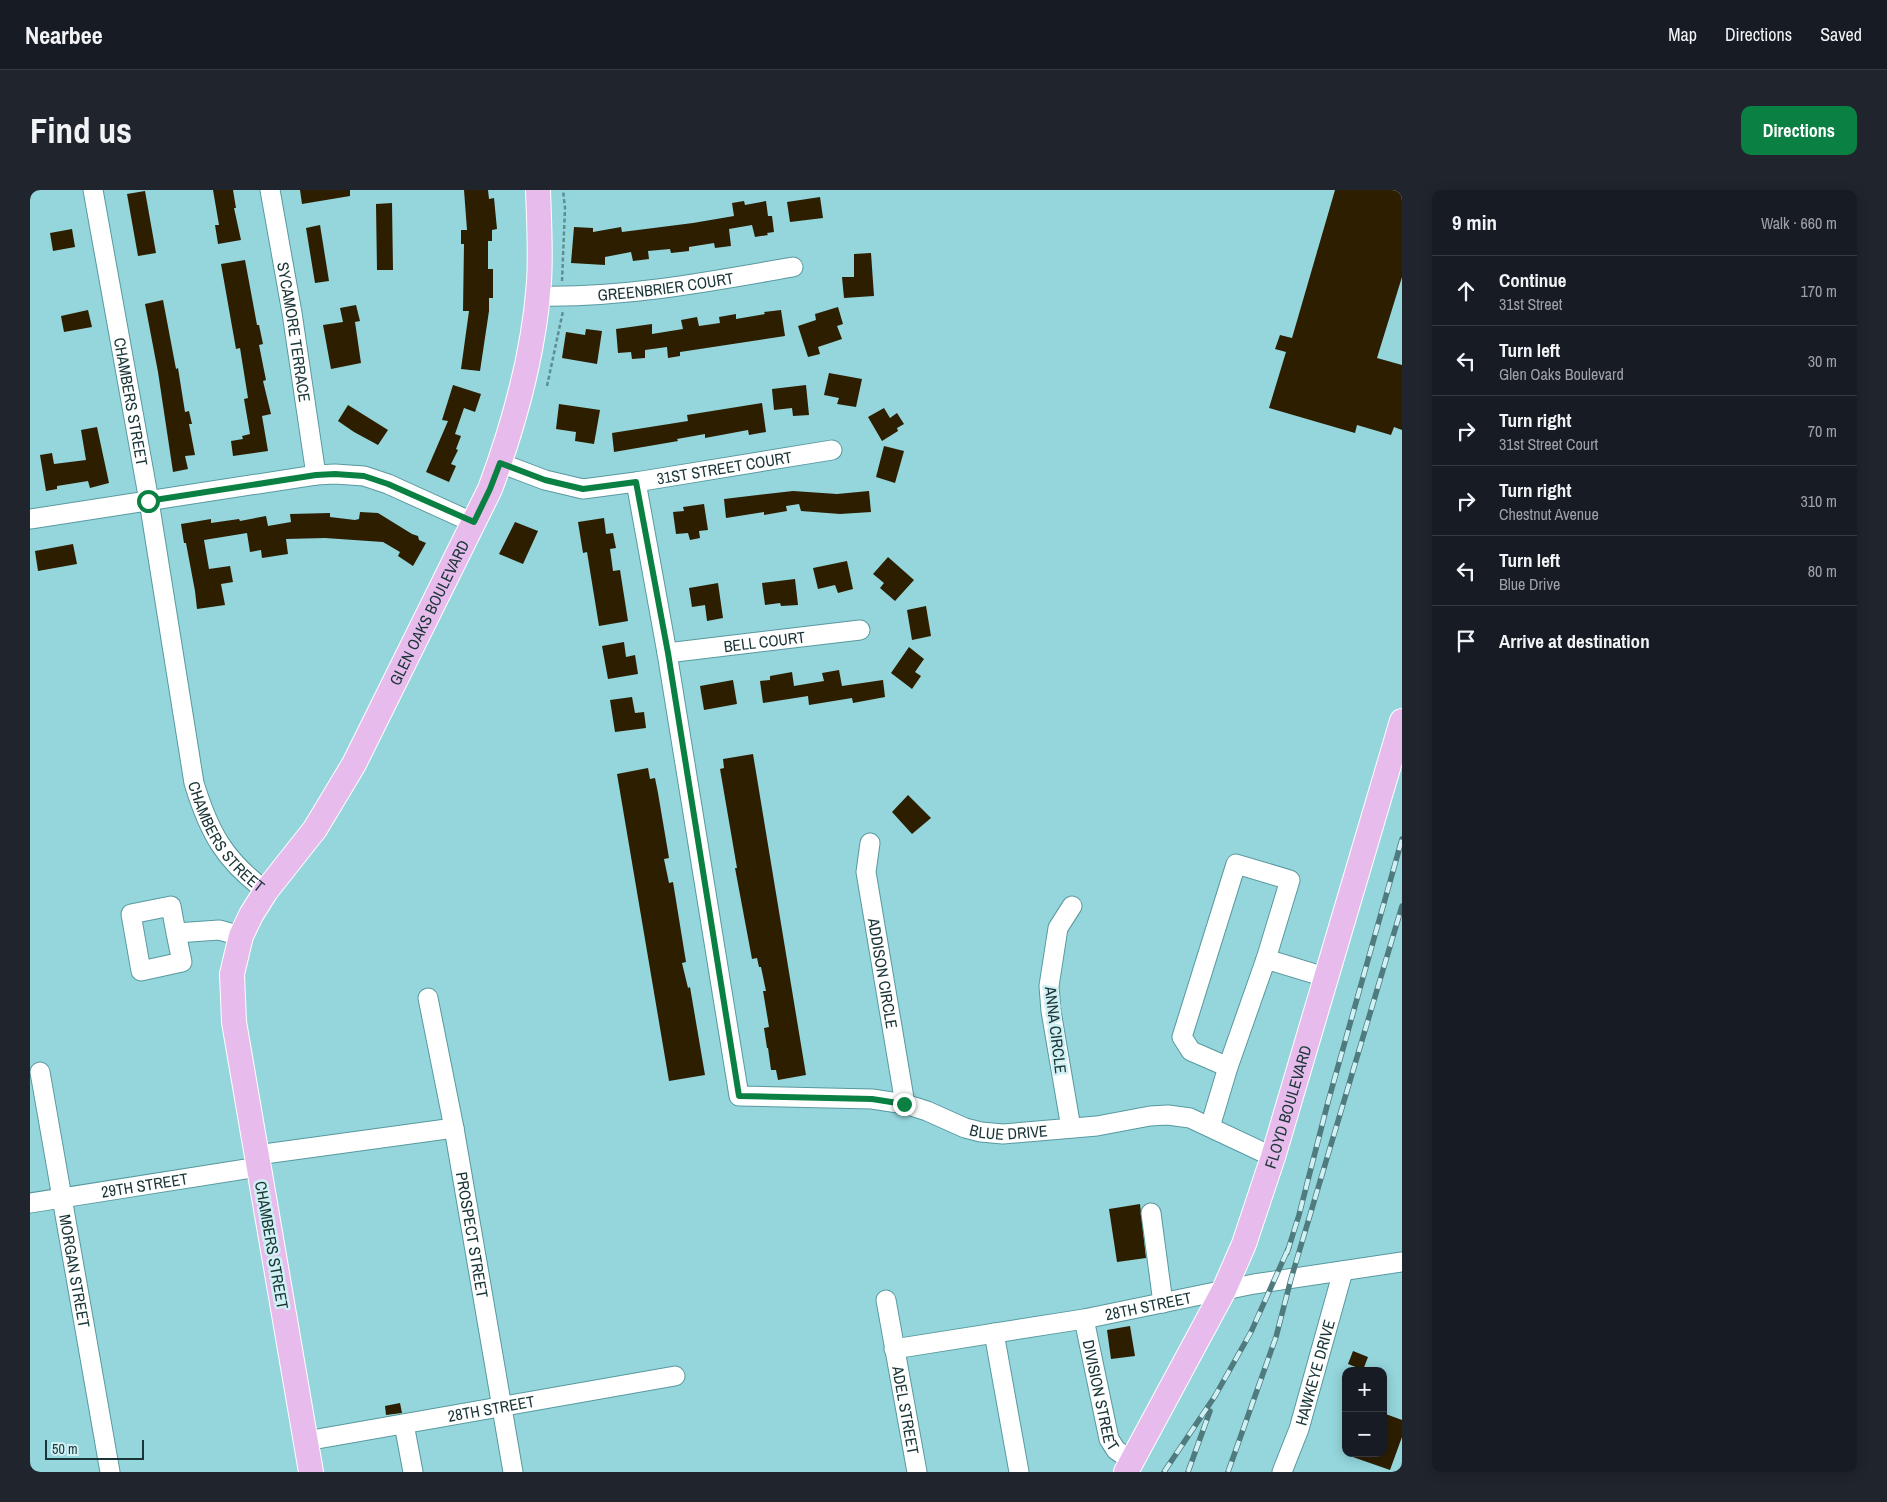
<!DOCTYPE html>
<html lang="en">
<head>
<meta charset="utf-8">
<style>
	:root { --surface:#171b24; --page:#20242c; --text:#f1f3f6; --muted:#9ea1a6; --line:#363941; --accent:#0b8043 }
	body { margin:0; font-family:"Archivo Narrow",sans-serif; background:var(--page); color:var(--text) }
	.controls { position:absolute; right:15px; bottom:15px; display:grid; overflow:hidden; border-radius:10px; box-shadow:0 2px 12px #0003 }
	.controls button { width:45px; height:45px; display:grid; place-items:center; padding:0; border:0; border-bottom:1px solid var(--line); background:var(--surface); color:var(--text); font:25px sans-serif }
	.scale { position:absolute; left:15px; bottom:12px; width:99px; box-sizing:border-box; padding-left:5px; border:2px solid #1a3537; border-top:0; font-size:14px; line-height:18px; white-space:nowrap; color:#1a3537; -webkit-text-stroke:4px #d0f0f3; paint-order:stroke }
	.stop { position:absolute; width:15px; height:15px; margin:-11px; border:4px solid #0b8043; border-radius:50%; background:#fff }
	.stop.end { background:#0b8043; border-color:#fff; box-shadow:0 1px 5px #0008 }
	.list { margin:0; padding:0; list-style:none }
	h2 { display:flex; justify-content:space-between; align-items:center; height:65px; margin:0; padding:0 20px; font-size:21px }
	h2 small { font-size:16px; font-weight:400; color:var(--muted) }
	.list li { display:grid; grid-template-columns:32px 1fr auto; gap:15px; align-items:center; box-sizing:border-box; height:70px; padding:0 20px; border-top:1px solid var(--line) }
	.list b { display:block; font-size:19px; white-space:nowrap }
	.list p { margin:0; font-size:16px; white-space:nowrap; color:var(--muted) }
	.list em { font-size:16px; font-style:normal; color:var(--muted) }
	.icon { flex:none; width:28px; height:28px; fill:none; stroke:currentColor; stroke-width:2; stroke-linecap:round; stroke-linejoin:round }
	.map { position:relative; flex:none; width:1372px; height:1282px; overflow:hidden; border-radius:10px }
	header { display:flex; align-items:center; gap:30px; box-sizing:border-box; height:70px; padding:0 25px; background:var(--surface); border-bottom:1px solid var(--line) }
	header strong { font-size:24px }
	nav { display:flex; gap:28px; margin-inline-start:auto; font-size:18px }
	.intro { display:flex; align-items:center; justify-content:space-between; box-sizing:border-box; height:120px; padding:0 30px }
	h1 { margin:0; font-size:35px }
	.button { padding:12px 22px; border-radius:10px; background:var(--accent); color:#fff; font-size:18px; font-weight:700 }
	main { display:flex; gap:30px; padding:0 30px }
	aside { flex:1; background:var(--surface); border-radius:10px; box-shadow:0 2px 12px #0003 }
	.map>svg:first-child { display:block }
	.building { fill:#2d1e00 }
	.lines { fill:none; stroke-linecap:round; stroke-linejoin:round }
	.minor-casing { stroke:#58999f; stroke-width:21 }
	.major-casing { stroke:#fff; stroke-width:26 }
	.path { stroke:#5d8e92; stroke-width:2.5; stroke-dasharray:4 2.5; stroke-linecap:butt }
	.minor { stroke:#fff; stroke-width:19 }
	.major { stroke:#e8bbed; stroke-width:24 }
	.rail-casing { stroke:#4f7a7e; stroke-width:5.5 }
	.rail { stroke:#d0f0f3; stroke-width:4; stroke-dasharray:11; stroke-linecap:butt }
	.route { stroke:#0b8043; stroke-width:6 }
	.labels { text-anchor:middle; stroke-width:5; stroke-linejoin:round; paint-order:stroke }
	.street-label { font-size:16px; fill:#1a3537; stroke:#d0f0f3 }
</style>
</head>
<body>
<header>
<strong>Nearbee</strong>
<nav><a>Map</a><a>Directions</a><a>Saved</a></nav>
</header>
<div class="intro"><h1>Find us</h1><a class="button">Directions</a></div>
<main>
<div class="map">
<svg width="1372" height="1282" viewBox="0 0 1372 1282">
	<rect width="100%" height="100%" fill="#94d6dc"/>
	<g class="building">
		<polygon points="183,0 203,0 206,18 204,18 211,50 188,54 185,35 189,35"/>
		<polygon points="270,0 320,0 320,6 272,14"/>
		<polygon points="434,0 458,0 459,9 464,8 467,39 462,40 462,51 458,51 458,79 463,79 463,108 459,108 459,121 450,181 431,179 439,121 433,121 434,54 431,54 431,40 437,40"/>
		<polygon points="1305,0 1372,0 1372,87 1347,168 1372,175 1372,240 1364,237 1361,245 1327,235 1325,243 1239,218 1256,162 1245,159 1250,145 1262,148"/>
		<polygon points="115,1 126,63 108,66 97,4"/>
		<polygon points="790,7 793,28 760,32 757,12"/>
		<polygon points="714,11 715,15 736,11 738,26 742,26 744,42 737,43 738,45 725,47 722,35 699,39 701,56 685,58 684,53 659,57 659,61 641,63 640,59 618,61 619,69 603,71 601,62 575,67 575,75 541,73 544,37 563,38 563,42 591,37 592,42 663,33 704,26 702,13"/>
		<polygon points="362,13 363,80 347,80 346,14"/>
		<polygon points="290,35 299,91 285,93 276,38"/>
		<polygon points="42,39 45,57 23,61 20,43"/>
		<polygon points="841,63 844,106 814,108 812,87 824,87 824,64"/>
		<polygon points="215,70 227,135 229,135 233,154 229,155 236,190 233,191 241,224 232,226 238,261 203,266 201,251 213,249 212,246 220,244 214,209 218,208 210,158 206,159 191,74"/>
		<polygon points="133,110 146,179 148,178 155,222 159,221 162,234 159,234 165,265 155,266 158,279 143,282 128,182 115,114"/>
		<polygon points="326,115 330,131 325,132 331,173 301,179 293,135 313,132 310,118"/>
		<polygon points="808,117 813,134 807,136 812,149 788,157 790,164 778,167 768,136 786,130 785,124"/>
		<polygon points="58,120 62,137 34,142 31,126"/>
		<polygon points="751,120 755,146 650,162 650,166 638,168 637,157 615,160 615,168 602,169 601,162 588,163 586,139 622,134 622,144 653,139 651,130 667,127 669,136 690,133 689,127 706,124 706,129 735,124 734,122"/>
		<polygon points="556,139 572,141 567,174 532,168 536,142 555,145"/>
		<polygon points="799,183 832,189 826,217 807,214 809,208 794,205"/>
		<polygon points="423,195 451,204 445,222 434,218 425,244 431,246 426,259 428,260 421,274 426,276 419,292 396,282 418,231 412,230"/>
		<polygon points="776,195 779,225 763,226 762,218 744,220 742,199"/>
		<polygon points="732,213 736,242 719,245 718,240 675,248 675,244 647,249 648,251 584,262 582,243 658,231 657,225"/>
		<polygon points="529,214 570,220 564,254 545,251 546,242 526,239"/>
		<polygon points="318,215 358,240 348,255 324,242 308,231"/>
		<polygon points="854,218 860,228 867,223 874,234 867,238 868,241 852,251 838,227"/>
		<polygon points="67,237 79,293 60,298 58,291 27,296 27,299 16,301 10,265 22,263 24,274 56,270 51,240"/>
		<polygon points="854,256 874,261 865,293 846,287"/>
		<polygon points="763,301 807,304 839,301 841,322 810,324 771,321 769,314 756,316 757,321 734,325 734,322 696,328 694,309"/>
		<polygon points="674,314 678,340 669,341 670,348 660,350 658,343 646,344 643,322 654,321 653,317"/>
		<polygon points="330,322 348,323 382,344 388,346 389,350 396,353 383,376 368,366 370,362 353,352 295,348 256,349 258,364 232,368 231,360 220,362 217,343 174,350 179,379 200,376 203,392 191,394 195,415 167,419 165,401 156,353 154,353 151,334 181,329 181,333 209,329 210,331 236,326 238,336 261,332 260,324 300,323 300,327 325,330 329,329"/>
		<polygon points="574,328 576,344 583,343 586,358 580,359 583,381 590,380 598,431 569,436 557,362 553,363 548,332"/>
		<polygon points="485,332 508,341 493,374 469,364"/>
		<polygon points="43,354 47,374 8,381 5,361"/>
		<polygon points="858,367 884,390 865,411 850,398 854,393 843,384"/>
		<polygon points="817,371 823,399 808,403 805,395 788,399 783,378"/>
		<polygon points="765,389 768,415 751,416 750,413 735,415 732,393"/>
		<polygon points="688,393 693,428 677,431 675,415 662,417 659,398"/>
		<polygon points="896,416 901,446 882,450 877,420"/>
		<polygon points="594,452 596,467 605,465 608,484 578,489 572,456"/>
		<polygon points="879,457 894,469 885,482 891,486 882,499 861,483"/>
		<polygon points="809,480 812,496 853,490 855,507 823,513 822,508 779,515 778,506 733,513 730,491 740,490 740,486 762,482 764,496 794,491 792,483"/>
		<polygon points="703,490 707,514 674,520 670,496"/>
		<polygon points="602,507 605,523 614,522 616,538 585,542 580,510"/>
		<polygon points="723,564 776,885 748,890 746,880 741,880 738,858 737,858 734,838 739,837 733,801 736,801 731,777 729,777 727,768 722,769 705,678 707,678 690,579 694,578 693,569"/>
		<polygon points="618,578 620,589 625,588 628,603 639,668 634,669 639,693 643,692 656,772 652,773 658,798 660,797 675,885 639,891 587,584"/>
		<polygon points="878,605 901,628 882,644 862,622"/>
		<polygon points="1110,1014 1116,1068 1087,1072 1079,1019"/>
		<polygon points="1100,1136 1105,1166 1081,1169 1077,1140"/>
		<polygon points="1323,1161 1338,1167 1333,1180 1318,1174"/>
		<polygon points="370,1213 372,1223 356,1225 355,1216"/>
		<polygon points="1353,1223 1372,1230 1372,1247 1360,1280 1317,1265 1353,1263"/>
	</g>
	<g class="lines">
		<g class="minor-casing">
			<g id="minor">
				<path id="s1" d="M63,0L119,311L164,593C179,642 194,670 236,701"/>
				<path id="s2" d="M240,0L262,123L286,285"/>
				<path id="s3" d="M507,106C594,108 678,92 763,77"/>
				<path id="s4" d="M470,273L515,290L553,299L606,292L802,260"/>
				<path id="s5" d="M606,292L637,463L709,906L842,909L875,914L897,921L935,938L951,942L973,944L1067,936L1120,926L1138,925L1160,928L1243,967"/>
				<polyline points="0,329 286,285 305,284 334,286 358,294 444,333"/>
				<path id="s6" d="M637,463L830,440"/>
				<path id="s7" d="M840,653L836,682L875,914"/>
				<polyline points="146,743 141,716 101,724 111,781 152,772 146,743 189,740 211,746"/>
				<path id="s8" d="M398,808L424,938L483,1282"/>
				<polyline points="1198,877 1161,861 1152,847 1206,674 1260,690 1236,769"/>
				<path id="s9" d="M10,882L80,1282"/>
				<polyline points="1180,937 1198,877 1236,769 1295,787"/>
				<polyline points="1041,938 1021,821 1019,796 1028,738 1042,716"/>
				<polyline points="227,965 424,938"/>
				<path id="s10" d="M0,1013L229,977"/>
				<polyline points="1121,1023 1133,1113"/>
				<path id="s11" d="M856,1110L887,1282"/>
				<path id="s12" d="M1054,1129L1079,1249L1086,1260L1102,1271"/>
				<polyline points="964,1143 989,1282"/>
				<path id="s13" d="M864,1159L1054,1129L1224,1094L1372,1072"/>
				<polyline points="374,1234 383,1282"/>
				<path id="s14" d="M276,1251L645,1186"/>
				<path id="s15" d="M1252,1282L1269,1239L1313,1081"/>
			</g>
		</g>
		<g class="major-casing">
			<g id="major">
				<path id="s16" d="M281,1282L204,832L202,784L211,746L221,725L236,701L285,639L324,574L460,299C485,232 504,163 509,92C511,61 509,31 508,0"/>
				<path id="s17" d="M1096,1282L1194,1100L1214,1054L1243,967L1372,531"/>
			</g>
		</g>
		<g class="path">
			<polyline points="532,91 535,18 533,0"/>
			<polyline points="517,196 533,121"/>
		</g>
		<use href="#minor" class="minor"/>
		<use href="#major" class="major"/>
		<g class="rail-casing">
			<g id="rail">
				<polyline points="1257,1063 1269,1025 1298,912 1372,649"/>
				<polyline points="1134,1282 1185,1206 1221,1142 1259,1057"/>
				<polyline points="1158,1282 1180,1221"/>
				<polyline points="1198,1282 1246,1147 1261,1089 1372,716"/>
			</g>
		</g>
		<use href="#rail" class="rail"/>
	</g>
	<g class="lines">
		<polyline class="route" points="118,311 286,285 305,284 334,286 358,294 444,332 460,299 470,273 515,290 553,299 606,292 638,463 709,906 842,909 874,914"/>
	</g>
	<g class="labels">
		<g class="street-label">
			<text dy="6" stroke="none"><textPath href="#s3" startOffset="129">GREENBRIER COURT</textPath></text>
			<text dy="6" stroke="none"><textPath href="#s2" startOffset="144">SYCAMORE TERRACE</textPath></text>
			<text dy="6" stroke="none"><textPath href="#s1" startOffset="215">CHAMBERS STREET</textPath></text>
			<text dy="6" stroke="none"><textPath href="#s4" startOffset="230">31ST STREET COURT</textPath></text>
			<text dy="6" stroke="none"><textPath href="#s16" startOffset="919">GLEN OAKS BOULEVARD</textPath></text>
			<text dy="6" stroke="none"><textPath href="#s6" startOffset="98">BELL COURT</textPath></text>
			<text dy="6" stroke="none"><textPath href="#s1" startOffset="665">CHAMBERS STREET</textPath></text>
			<text dy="6" stroke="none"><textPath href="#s7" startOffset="132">ADDISON CIRCLE</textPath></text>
			<text transform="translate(1026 840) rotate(83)" y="6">ANNA CIRCLE</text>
			<text dy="6" stroke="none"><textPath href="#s17" startOffset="401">FLOYD BOULEVARD</textPath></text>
			<text dy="6" stroke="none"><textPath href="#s5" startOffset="898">BLUE DRIVE</textPath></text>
			<text dy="6" stroke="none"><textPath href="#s10" startOffset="116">29TH STREET</textPath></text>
			<text dy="6" stroke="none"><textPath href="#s8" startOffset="241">PROSPECT STREET</textPath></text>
			<text transform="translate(242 1055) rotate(80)" y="6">CHAMBERS STREET</text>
			<text dy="6" stroke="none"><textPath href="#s9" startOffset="202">MORGAN STREET</textPath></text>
			<text dy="6" stroke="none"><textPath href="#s13" startOffset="258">28TH STREET</textPath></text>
			<text dy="6" stroke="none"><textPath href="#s15" startOffset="105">HAWKEYE DRIVE</textPath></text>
			<text dy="6" stroke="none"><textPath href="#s12" startOffset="78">DIVISION STREET</textPath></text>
			<text dy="6" stroke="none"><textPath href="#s14" startOffset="188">28TH STREET</textPath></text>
			<text dy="6" stroke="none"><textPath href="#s11" startOffset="112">ADEL STREET</textPath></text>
		</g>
	</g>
</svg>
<div class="controls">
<button>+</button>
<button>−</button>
</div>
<div class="scale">50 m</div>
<div class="stop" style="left:118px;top:311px"></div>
<div class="stop end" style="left:874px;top:914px"></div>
</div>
<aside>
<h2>9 min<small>Walk · 660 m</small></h2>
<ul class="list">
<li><svg class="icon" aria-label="ahead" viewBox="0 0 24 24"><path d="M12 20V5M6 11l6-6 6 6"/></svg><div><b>Continue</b><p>31st Street</p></div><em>170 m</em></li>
<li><svg class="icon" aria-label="left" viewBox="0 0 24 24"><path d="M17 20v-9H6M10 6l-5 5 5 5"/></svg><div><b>Turn left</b><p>Glen Oaks Boulevard</p></div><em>30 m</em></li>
<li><svg class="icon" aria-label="right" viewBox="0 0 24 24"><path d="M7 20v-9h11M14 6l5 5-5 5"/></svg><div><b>Turn right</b><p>31st Street Court</p></div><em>70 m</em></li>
<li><svg class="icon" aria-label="right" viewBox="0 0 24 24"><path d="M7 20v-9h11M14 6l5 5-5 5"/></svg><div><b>Turn right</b><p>Chestnut Avenue</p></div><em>310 m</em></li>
<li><svg class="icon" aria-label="left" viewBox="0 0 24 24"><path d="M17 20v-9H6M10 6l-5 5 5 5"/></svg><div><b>Turn left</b><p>Blue Drive</p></div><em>80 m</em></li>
<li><svg class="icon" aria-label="arrive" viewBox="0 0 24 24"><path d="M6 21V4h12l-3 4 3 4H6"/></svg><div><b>Arrive at destination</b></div></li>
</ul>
</aside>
</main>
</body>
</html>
